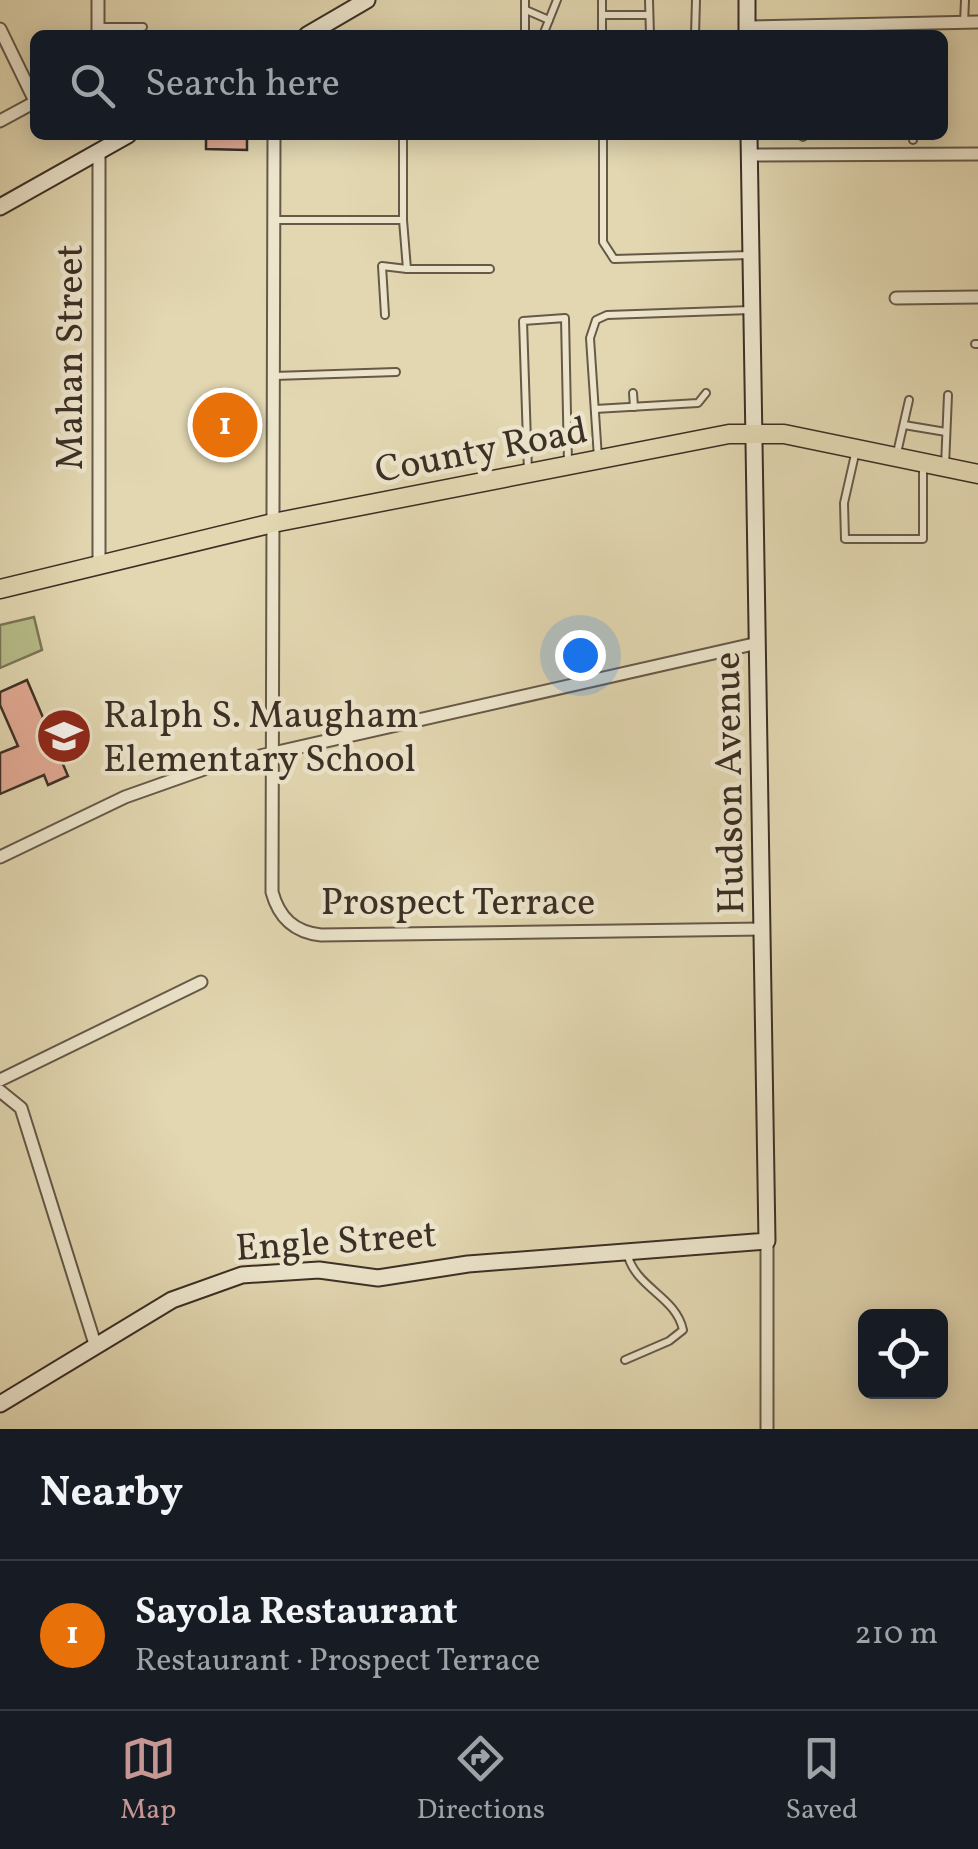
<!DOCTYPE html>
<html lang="en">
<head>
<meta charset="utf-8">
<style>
	:root { --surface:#171b24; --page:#20242c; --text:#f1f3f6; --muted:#9ea1a6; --line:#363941; --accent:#c59692 }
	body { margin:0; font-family:Vollkorn,serif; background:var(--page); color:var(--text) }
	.controls { position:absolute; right:30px; bottom:30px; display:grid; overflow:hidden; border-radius:15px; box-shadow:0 5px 25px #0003 }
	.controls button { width:90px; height:90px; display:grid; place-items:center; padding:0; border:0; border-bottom:2px solid var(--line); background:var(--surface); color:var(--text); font:50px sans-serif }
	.you { position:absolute; left:580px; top:655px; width:35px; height:35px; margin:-25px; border:8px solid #fff; border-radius:50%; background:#1a73e8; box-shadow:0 0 0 15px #1a73e833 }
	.badge { display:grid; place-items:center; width:65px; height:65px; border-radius:50%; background:var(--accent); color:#fff; font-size:32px; font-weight:700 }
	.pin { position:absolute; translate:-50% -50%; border:5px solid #fff; box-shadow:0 2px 10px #0006 }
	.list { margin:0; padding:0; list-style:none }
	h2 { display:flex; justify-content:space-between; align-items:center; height:130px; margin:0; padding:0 40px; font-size:42px }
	h2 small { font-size:32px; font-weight:400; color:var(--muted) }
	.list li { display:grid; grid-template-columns:65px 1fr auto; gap:30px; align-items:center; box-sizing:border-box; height:150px; padding:0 40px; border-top:2px solid var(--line) }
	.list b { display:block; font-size:38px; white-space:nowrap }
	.list p { margin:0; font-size:32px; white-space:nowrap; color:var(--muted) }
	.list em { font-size:32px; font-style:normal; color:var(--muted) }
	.icon { flex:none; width:55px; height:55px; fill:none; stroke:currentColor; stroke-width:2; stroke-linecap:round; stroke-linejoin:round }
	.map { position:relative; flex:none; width:978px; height:1429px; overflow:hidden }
	.search { position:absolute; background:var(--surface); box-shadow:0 5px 25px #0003; left:30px; right:30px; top:30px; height:110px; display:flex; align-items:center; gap:25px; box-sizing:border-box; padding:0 35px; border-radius:15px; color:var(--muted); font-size:38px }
	.sheet { height:280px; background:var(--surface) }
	nav { display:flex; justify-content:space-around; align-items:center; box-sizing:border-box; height:140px; border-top:2px solid var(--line); background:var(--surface); font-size:28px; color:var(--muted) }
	nav a { display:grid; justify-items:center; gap:5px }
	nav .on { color:var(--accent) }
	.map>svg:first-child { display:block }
	.green { fill:#b7bd89; stroke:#7a7657; stroke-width:2.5 }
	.building { fill:#e4ab96; stroke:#3c2f25; stroke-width:2.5 }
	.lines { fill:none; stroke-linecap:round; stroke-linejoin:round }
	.lane-casing { stroke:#665948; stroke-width:10 }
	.street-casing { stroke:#665948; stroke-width:15 }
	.secondary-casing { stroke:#3c2f25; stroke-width:19 }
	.primary-casing { stroke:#3c2f25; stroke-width:21 }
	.lane { stroke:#ece5cc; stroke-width:6 }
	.street { stroke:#ece5cc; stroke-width:11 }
	.secondary { stroke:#ece5cc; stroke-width:15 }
	.primary { stroke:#e2d7b1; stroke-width:18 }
	.labels { text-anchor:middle; stroke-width:9; stroke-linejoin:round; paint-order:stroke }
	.street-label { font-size:38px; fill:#3c2f25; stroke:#ece5cc }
	.poi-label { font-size:38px; fill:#3c2f25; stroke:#ece5cc; text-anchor:start }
</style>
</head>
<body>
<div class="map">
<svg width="978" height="1429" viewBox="0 0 978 1429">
	<rect width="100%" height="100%" fill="#e2d7b1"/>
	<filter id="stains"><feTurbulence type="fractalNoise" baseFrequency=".002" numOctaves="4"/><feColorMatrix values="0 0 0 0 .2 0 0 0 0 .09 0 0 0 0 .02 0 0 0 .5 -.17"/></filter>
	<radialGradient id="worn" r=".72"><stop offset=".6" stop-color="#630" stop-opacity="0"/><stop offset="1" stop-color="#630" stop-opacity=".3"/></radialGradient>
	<polygon class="green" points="34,617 42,650 0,668 0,625"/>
	<g class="building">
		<polygon points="206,135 247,135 247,150 206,149"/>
		<polygon points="196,409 255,410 255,440 196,439"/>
		<polygon points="27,680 68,776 48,785 44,775 0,794 0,753 18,746 0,705 0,692"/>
	</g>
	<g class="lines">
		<g class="lane-casing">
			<g id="lane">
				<polyline points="602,0 602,35"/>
				<polyline points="649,0 650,35"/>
				<polyline points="526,10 549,20"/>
				<polyline points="602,15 649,15"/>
				<polyline points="964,23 965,0"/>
				<polyline points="99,27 143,27"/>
				<polyline points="525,35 525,0"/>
				<polyline points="543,35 557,0"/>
				<polyline points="695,35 696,0"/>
				<polyline points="603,135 603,242 614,259 750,255"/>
				<polyline points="803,135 803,137"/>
				<polyline points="913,135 913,140"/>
				<polyline points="275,220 403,220 403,135"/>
				<polyline points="403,220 407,269 490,269"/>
				<polyline points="385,315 382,266 407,269"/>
				<polyline points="975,344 978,344"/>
				<polyline points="274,376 396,372"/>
				<polyline points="633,393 634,407"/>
				<polyline points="595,409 698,403 706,393"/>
				<polyline points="904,425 946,432"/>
				<polyline points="856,450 844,503 845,539 923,539 923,465"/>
				<polyline points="897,453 909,400"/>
				<polyline points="598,458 590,338 596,320 607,315 751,310"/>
				<polyline points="945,466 948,395"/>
				<polyline points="528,472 523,321 565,318 568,463"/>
				<path d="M625,1360L669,1341L683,1330C676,1296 635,1288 627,1253"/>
			</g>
		</g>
		<g class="street-casing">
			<g id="street">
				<polyline points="98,0 98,35"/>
				<polyline points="747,27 978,22"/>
				<polyline points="0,29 35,101"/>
				<polyline points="0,121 35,102"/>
				<path d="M274,135L272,892C279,918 294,932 321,935L763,929"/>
				<polyline points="750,155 978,154"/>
				<polyline points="896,298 978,297"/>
				<polyline points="99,564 99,151"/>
				<polyline points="0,857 125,797 207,768 758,643"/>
				<polyline points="0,1080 201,982"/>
				<polyline points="0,1091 21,1108 95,1344"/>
				<polyline points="767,1241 767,1429"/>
			</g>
		</g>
		<g class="secondary-casing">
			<g id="secondary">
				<polyline points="747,0 747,35"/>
				<polyline points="307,35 367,0"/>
				<polyline points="0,207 128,135"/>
				<polyline points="0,1404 172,1300 242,1275 319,1270 378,1278 468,1264 767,1241 749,135"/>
			</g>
		</g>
		<g class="primary-casing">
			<polyline id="primary" points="0,589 273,523 729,434 784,434 978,474"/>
		</g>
		<use href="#lane" class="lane"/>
		<use href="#street" class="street"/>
		<use href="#secondary" class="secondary"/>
		<use href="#primary" class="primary"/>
	</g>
	<defs>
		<g id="school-disc" transform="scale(2.875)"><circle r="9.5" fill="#8f2418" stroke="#ece5cc"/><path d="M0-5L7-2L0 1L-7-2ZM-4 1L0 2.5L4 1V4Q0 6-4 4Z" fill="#fff"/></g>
	</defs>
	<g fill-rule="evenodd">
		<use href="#school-disc" x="64" y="736"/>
	</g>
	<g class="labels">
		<g class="street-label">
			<text transform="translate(69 357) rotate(-90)" y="13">Mahan Street</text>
			<text transform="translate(481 449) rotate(-11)" y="13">County Road</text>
			<text transform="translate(728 783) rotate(-91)" y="13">Hudson Avenue</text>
			<text x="458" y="914">Prospect Terrace</text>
			<text transform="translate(336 1240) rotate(-4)" y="13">Engle Street</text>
		</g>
		<g class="poi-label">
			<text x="103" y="727">Ralph S. Maugham<tspan x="103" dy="44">Elementary School</tspan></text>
		</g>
	</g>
	<rect width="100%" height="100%" filter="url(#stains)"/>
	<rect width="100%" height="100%" fill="url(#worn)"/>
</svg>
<div class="controls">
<button><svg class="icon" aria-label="locate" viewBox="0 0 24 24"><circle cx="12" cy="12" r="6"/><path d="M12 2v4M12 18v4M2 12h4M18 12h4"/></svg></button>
</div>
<div class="you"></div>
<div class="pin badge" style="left:225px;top:425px;background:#e8710a">1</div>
<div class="search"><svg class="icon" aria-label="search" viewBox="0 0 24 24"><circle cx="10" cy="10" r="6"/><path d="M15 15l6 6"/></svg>Search here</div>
</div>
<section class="sheet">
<h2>Nearby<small></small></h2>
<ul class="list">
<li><span class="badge" style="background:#e8710a">1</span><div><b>Sayola Restaurant</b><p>Restaurant · Prospect Terrace</p></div><em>210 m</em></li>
</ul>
</section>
<nav>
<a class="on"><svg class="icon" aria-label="map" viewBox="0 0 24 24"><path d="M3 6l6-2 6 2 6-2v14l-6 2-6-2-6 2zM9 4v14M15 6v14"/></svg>Map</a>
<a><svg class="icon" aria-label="directions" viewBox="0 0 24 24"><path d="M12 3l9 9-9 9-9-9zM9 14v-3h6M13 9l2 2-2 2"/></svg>Directions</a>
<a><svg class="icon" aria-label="saved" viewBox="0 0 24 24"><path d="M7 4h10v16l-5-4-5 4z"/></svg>Saved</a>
</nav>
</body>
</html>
